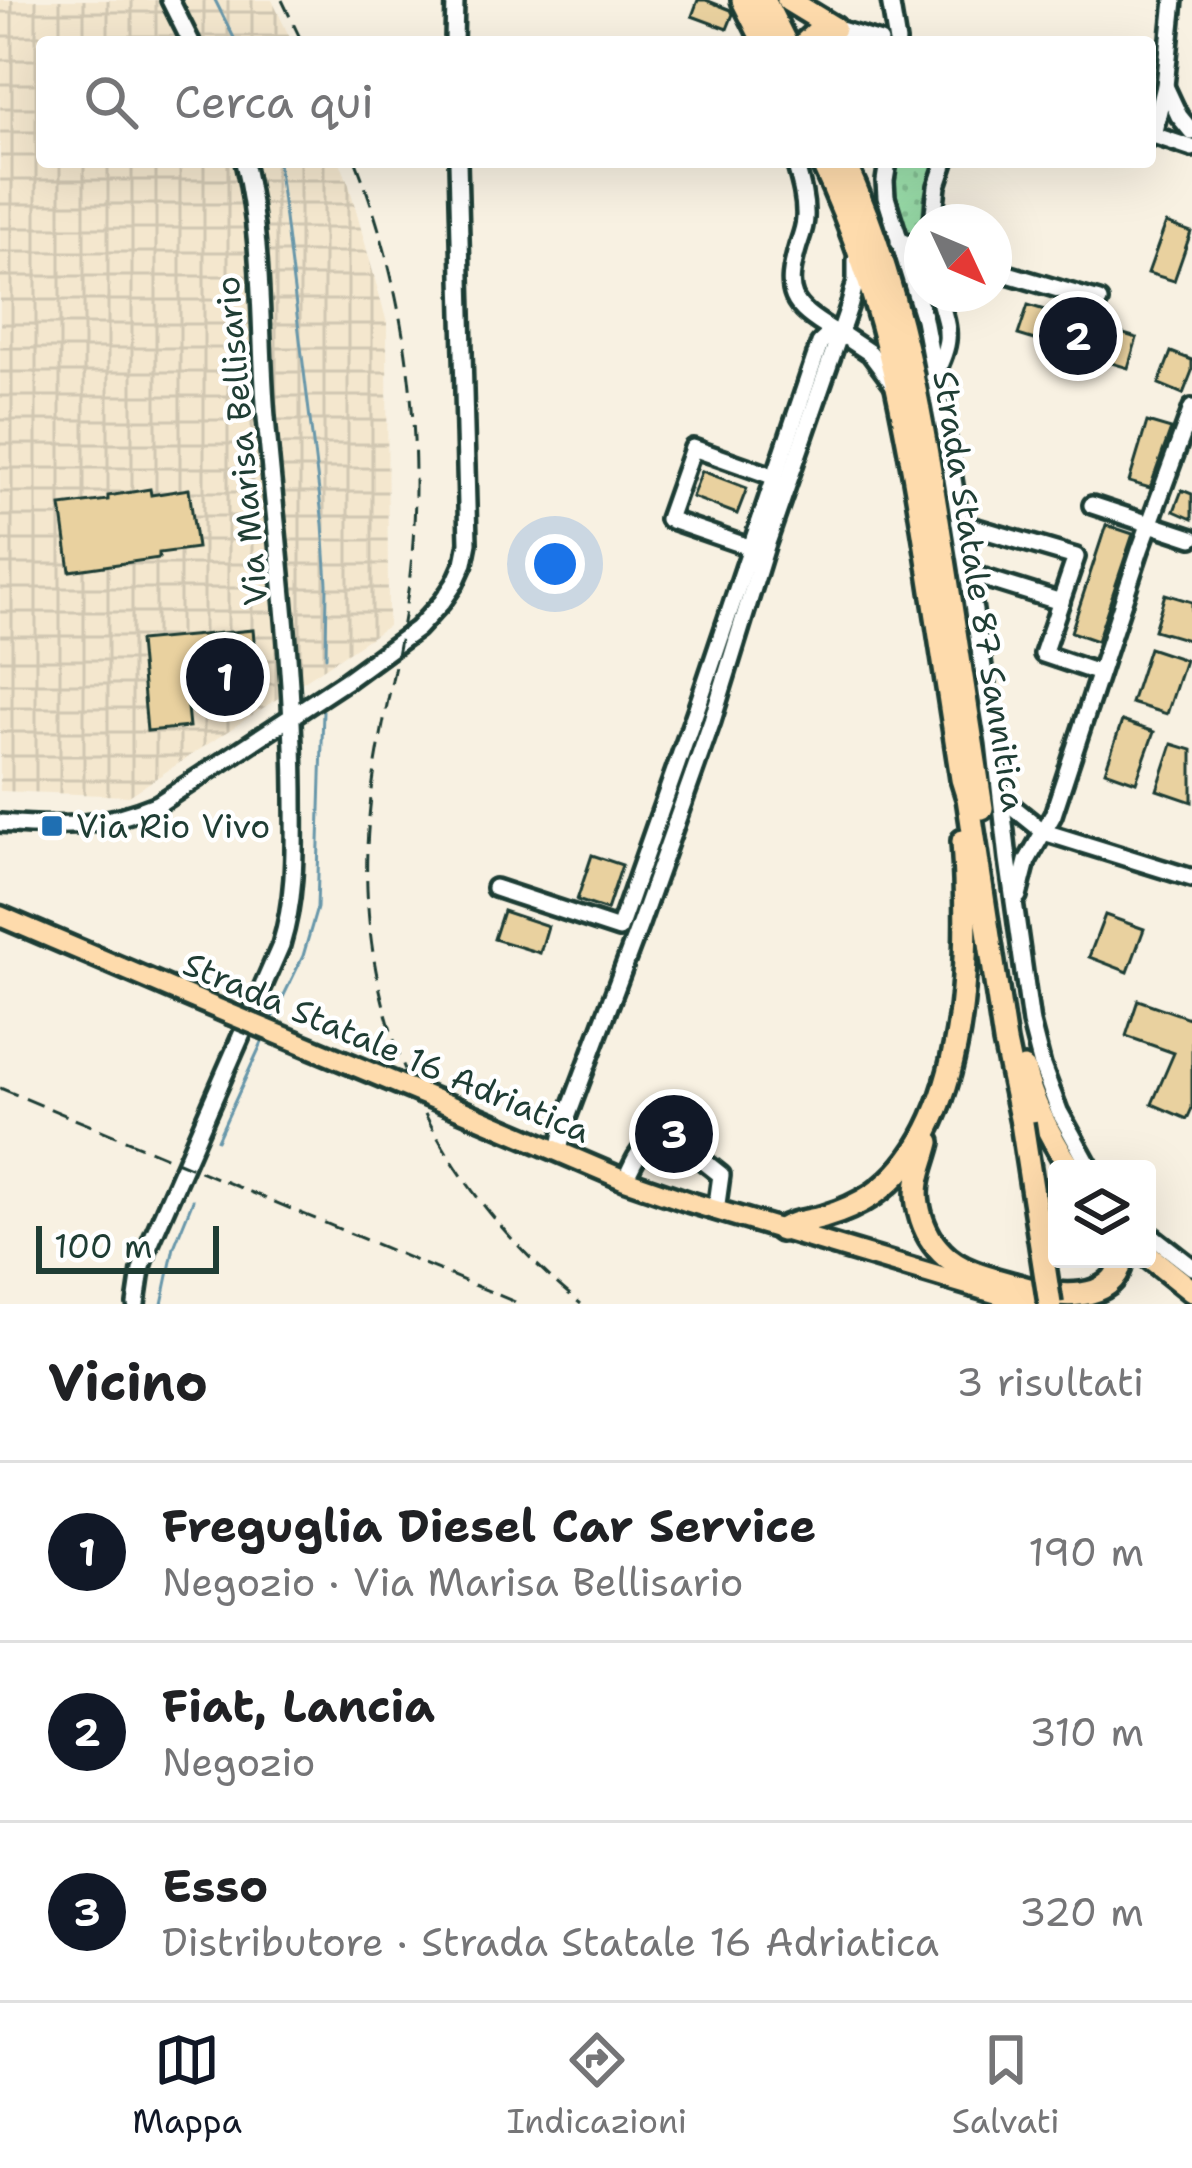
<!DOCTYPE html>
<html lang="it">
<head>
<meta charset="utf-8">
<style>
	:root { --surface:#fff; --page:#f2f2f2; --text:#202124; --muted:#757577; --line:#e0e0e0; --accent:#111827 }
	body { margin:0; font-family:"Shantell Sans",sans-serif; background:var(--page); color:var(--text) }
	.controls { position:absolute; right:36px; bottom:36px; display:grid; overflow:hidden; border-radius:12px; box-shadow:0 12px 48px #0002 }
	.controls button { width:108px; height:108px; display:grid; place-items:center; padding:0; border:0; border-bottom:3px solid var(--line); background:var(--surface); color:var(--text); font:60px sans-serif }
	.compass { position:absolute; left:904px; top:204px; width:108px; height:108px; border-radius:50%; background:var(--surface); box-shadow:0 12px 48px #0002; rotate:134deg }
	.scale { position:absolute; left:36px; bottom:30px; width:183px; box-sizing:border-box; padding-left:12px; border:6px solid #1f3d34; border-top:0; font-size:33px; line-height:42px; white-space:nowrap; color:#1f3d34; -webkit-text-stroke:9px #fff; paint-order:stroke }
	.you { position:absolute; left:555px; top:564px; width:42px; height:42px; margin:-30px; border:9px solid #fff; border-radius:50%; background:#1a73e8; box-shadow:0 0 0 18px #1a73e833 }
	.badge { display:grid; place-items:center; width:78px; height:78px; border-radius:50%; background:var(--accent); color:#fff; font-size:39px; font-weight:700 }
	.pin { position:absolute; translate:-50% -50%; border:6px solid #fff; box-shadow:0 3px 12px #0006 }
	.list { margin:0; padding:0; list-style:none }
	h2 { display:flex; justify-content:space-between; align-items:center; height:156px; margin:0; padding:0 48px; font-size:51px }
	h2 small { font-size:39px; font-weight:400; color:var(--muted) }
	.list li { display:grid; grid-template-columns:78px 1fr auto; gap:36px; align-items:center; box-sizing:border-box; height:180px; padding:0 48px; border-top:3px solid var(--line) }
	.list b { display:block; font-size:45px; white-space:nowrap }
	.list p { margin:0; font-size:39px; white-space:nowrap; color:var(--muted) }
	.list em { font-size:39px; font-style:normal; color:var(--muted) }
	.icon { flex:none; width:66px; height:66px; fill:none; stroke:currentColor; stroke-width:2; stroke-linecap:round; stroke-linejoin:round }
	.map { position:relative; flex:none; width:1192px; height:1304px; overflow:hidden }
	.search { position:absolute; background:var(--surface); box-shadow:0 12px 48px #0002; left:36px; right:36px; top:36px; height:132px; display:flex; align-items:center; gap:30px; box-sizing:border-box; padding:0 42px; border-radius:12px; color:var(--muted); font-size:45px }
	.sheet { height:696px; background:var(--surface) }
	nav { display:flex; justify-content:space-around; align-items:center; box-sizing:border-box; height:168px; border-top:3px solid var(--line); background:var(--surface); font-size:33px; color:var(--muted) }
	nav a { display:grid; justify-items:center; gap:6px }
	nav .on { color:var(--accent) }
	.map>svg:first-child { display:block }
	.industrial { fill:url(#industrial-grid) }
	.grass { fill:url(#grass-dots); stroke:#5d8e70; stroke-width:3 }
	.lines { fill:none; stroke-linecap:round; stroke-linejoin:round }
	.stream { stroke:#6897aa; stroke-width:3 }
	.building { fill:#e9d19f; stroke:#1f3d34; stroke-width:3 }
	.minor-casing { stroke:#1f3d34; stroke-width:24 }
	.major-casing { stroke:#1f3d34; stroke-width:27 }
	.highway-casing { stroke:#1f3d34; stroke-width:30 }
	.minor { stroke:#fff; stroke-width:15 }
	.major { stroke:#fedbac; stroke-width:18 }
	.highway { stroke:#fedbac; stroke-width:21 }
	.rail { stroke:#1f3d34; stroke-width:3; stroke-dasharray:18 9; stroke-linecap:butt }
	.major-bridge-casing { stroke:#1f3d34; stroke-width:27; stroke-linecap:butt }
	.highway-bridge-casing { stroke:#1f3d34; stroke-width:30; stroke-linecap:butt }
	.major-bridge { stroke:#fedbac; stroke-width:18 }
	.highway-bridge { stroke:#fedbac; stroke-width:21 }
	.poi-dot { fill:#1f6fb2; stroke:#fff; stroke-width:4.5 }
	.labels { text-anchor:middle; stroke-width:9; stroke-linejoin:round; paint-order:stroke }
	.street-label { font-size:33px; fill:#1f3d34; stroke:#fff }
	.poi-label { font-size:33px; fill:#1f3d34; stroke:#fff; text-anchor:start }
</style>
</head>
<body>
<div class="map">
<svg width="1192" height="1304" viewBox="0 0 1192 1304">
	<defs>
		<pattern id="industrial-grid" width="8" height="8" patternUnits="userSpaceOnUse" patternTransform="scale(3)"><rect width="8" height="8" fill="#f4e7ce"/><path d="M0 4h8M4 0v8" fill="none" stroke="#d1c7b2"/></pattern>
		<pattern id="grass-dots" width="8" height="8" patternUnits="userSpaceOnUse" patternTransform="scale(3)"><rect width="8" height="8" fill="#9bdfab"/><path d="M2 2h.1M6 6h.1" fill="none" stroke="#85c094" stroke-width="1.8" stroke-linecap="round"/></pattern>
	</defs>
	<rect width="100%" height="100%" fill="#f8f1e2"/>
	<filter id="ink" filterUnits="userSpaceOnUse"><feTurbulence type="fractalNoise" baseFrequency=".00833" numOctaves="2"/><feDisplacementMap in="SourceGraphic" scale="24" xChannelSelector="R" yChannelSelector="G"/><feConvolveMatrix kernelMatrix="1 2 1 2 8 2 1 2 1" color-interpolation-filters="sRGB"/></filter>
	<g filter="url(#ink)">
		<polygon class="industrial" points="0,0 272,0 292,42 42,42 42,162 340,162 349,185 387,323 388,626 129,796 0,791"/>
		<polygon class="grass" points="894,162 935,162 924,197 922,229 915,234 900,228 890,189"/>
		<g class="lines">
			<g class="stream">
				<polyline points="215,0 236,42"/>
				<polyline points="278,162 323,524 327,584 326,657"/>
				<polyline points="270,1024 303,956 317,908 323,711"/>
				<polyline points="217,1140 264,1038"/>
				<polyline points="162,1304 174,1247 193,1200"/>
			</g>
		</g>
		<g class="building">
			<polygon points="698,0 706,0 731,10 733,14 727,29 692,16"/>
			<polygon points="1166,223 1191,232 1174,281 1148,273"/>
			<polygon points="1028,305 1137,338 1128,368 1018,335"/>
			<polygon points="1171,352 1192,360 1192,371 1183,394 1159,384"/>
			<polygon points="1147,422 1171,429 1150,488 1129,482"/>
			<polygon points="702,471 747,488 737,514 692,497"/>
			<polygon points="150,489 151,495 189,489 197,548 159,553 159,558 70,571 61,506 108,500 108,496"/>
			<polygon points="1182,490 1192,494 1192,519 1174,511"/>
			<polygon points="1106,525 1133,534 1097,641 1071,632"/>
			<polygon points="1165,594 1192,602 1192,628 1188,640 1154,630"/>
			<polygon points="253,630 257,670 184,677 189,727 147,731 139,641"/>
			<polygon points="1149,648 1185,660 1167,714 1131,703"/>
			<polygon points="1122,721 1154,732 1136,782 1105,771"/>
			<polygon points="1172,744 1192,750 1192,802 1157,790"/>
			<polygon points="592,855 622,865 607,910 577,900"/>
			<polygon points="503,911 548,926 540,953 494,939"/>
			<polygon points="1105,915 1144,929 1128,972 1089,957"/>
			<polygon points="1138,1000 1192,1019 1192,1108 1187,1119 1152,1104 1174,1053 1126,1036"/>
		</g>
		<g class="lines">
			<g class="minor-casing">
				<g id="minor">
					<polyline points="170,0 191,42"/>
					<polyline points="890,0 897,42"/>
					<polyline points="834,28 880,42"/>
					<polyline points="454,42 455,0"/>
					<polyline points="1165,86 1179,116 1192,132"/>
					<polyline points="1150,134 1192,148"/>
					<polyline points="1153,135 1165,86 1174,0"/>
					<path d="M795,162C800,180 806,199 805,218C805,227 801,237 798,246C784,294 790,305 833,331"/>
					<polyline points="888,162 885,181 886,197 924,319 946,435 995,743 1008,859 1031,1023 1042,1066 1059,1111 1091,1169"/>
					<polyline points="933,222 937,186 945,162"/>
					<polyline points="899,242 922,246"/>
					<polyline points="994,270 1099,301"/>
					<polyline points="840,333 870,353 893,384"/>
					<path d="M934,377C952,338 950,335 938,294"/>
					<polyline points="1092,505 1192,538"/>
					<polyline points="960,523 1076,557 1043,654 1099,673"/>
					<polyline points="752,548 668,519 693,448 775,477"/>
					<polyline points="968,573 1061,602"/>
					<polyline points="1002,798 1044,832 1192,878"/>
					<path d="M0,823C63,828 99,828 158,804L347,680L417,629L442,602L455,583L464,563L468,543L458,162"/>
					<polyline points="495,888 619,929 699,702 820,343 833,331 840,333"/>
					<polyline points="1018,896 1027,861 1053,815 1140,550 1192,408"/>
					<polyline points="559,1151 565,1123 640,924 712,721 766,546 850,304 856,280 856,260"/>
					<path d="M625,1180C639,1152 640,1141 673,1137L721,1175L716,1211"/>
					<polyline points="1147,1232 1192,1267"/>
					<path d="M136,1304L141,1270L149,1246L281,945C297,893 294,845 294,791C293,666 277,542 266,417C259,333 264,245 244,162"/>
				</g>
			</g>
			<g class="major-casing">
				<g id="major">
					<polyline points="0,916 230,1014"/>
					<polyline points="461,1110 625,1180 689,1202 1031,1304"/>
				</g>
			</g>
			<g class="highway-casing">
				<g id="highway">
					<polyline points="743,0 764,42"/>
					<polyline points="764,0 785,42"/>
					<polyline points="788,0 834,28"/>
					<polyline points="806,42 820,29 834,28"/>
					<path d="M822,162C883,291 905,412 927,552C939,628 950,703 962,779L968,798L1005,1042L1022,1123"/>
					<path d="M844,162C901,284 923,421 943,553C956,638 969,723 982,808"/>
					<path d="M1024,1069C1033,1105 1051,1138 1071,1169"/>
					<path d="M929,1142C924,1163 914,1181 918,1204C921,1222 929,1240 942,1253C961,1273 993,1279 1018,1286C1057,1298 1114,1304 1122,1259"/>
					<path d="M781,1230C794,1221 809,1222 824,1217C841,1212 859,1204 874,1194C972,1125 970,947 963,841"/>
					<polyline points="1147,1255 1192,1291"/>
				</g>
			</g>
			<use href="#minor" class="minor"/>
			<use href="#major" class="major"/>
			<use href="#highway" class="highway"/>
			<g class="rail">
				<polyline points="282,0 302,42"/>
				<path d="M356,162C404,286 423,423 412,555C405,640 379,723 370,807C349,1004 428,1179 581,1304"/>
				<polyline points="0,1088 520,1304"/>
			</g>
			<g class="major-bridge-casing">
				<polyline id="major-bridge" points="230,1014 461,1110"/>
			</g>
			<g class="highway-bridge-casing">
				<polyline id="highway-bridge" points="1022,1123 1050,1304"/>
			</g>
			<use href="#major-bridge" class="major-bridge"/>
			<use href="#highway-bridge" class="highway-bridge"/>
		</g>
	</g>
	<rect class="poi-dot" x="40" y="814" width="24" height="24" rx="6"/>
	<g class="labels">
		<g class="street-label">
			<text transform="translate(241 441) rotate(-95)" y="12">Via Marisa Bellisario</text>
			<text transform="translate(980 591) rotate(81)" y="12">Strada Statale 87 Sannitica</text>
			<text transform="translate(387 1047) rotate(23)" y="12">Strada Statale 16 Adriatica</text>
		</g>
		<g class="poi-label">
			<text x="76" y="838">Via Rio Vivo</text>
		</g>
	</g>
</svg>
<div class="controls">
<button><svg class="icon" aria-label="layers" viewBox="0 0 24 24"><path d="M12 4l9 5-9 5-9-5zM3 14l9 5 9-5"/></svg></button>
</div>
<svg class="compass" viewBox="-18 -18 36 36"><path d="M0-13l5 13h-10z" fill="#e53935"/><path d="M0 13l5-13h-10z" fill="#757577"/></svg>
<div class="scale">100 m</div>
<div class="you"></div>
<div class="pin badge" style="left:225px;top:677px">1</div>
<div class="pin badge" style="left:1078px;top:336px">2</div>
<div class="pin badge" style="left:674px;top:1134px">3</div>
<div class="search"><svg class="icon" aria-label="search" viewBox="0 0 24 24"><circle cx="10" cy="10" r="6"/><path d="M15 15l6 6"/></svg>Cerca qui</div>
</div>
<section class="sheet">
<h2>Vicino<small>3 risultati</small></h2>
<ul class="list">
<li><span class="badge">1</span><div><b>Freguglia Diesel Car Service</b><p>Negozio · Via Marisa Bellisario</p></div><em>190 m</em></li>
<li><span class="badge">2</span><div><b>Fiat, Lancia</b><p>Negozio</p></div><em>310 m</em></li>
<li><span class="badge">3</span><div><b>Esso</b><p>Distributore · Strada Statale 16 Adriatica</p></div><em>320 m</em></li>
</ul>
</section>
<nav>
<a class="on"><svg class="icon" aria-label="map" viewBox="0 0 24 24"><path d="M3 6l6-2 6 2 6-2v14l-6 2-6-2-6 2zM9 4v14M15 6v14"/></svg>Mappa</a>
<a><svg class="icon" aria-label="directions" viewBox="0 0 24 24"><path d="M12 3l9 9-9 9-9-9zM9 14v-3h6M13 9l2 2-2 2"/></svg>Indicazioni</a>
<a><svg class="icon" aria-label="saved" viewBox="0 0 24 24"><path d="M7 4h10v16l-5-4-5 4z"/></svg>Salvati</a>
</nav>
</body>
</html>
